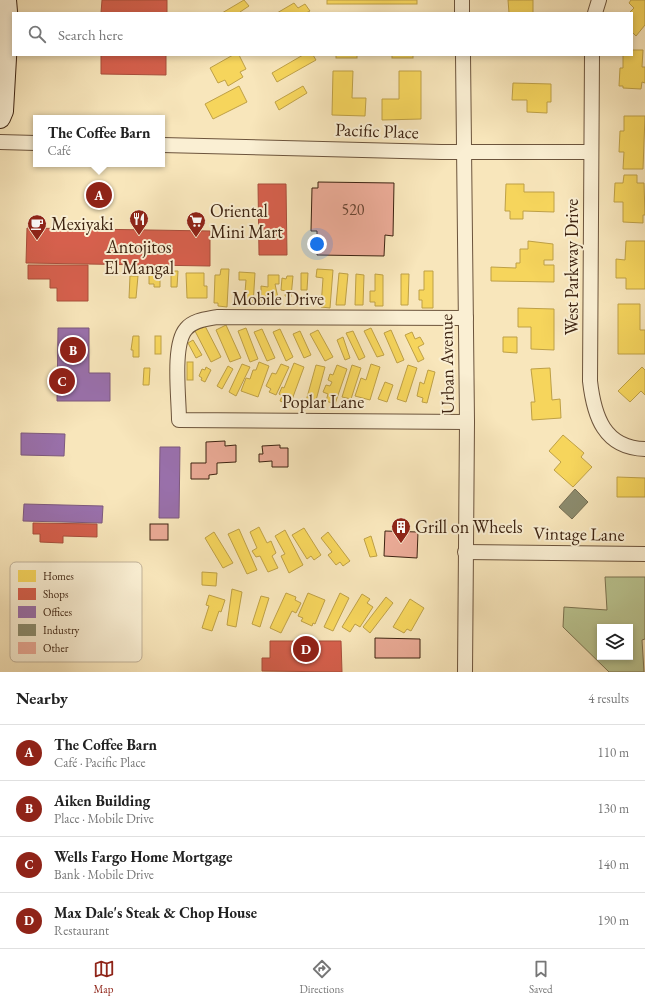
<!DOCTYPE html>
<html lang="en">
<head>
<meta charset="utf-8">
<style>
	:root { --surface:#fff; --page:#f6f6f6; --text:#222; --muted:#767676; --line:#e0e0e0; --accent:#8f2418 }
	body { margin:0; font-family:"EB Garamond",serif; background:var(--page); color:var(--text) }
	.controls { position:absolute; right:12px; bottom:12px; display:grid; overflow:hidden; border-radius:0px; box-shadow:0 2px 6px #0003 }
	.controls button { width:36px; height:36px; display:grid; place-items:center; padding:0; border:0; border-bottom:1px solid var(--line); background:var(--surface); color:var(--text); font:20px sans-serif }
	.you { position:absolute; left:317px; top:244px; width:14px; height:14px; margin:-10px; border:3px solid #fff; border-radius:50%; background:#1a73e8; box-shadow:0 0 0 6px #1a73e833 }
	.badge { display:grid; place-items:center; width:26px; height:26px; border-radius:50%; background:var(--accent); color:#fff; font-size:13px; font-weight:700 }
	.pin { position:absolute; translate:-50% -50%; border:2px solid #fff; box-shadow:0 1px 4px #0006 }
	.popup { position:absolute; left:33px; top:115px; width:132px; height:52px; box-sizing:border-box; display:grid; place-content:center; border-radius:0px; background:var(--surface); filter:drop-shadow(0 1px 3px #0005); font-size:13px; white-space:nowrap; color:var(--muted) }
	.popup b { font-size:15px; color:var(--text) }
	.popup::after { content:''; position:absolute; left:50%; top:100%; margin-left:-8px; border:8px solid transparent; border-top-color:var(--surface) }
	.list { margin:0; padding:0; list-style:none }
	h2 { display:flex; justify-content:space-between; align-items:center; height:52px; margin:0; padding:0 16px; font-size:17px }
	h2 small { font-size:13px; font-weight:400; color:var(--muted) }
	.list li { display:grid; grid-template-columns:26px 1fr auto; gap:12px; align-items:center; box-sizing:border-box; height:56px; padding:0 16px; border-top:1px solid var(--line) }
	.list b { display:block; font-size:15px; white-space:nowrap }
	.list p { margin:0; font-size:13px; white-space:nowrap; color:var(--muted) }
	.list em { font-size:13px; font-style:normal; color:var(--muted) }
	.icon { flex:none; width:22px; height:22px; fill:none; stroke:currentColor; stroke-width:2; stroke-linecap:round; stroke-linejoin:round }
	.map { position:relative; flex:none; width:645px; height:672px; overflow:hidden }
	.search { position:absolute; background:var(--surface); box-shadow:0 2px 6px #0003; left:12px; right:12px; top:12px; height:44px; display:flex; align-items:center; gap:10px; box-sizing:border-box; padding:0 14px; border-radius:0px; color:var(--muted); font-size:15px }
	.sheet { height:276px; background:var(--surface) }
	nav { display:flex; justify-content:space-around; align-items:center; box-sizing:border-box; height:56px; border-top:1px solid var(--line); background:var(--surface); font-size:11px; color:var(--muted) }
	nav a { display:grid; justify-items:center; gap:2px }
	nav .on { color:var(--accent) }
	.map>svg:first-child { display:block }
	.green { fill:#bbc692; stroke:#7c7452; fill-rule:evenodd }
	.homes { fill:#f6d55c; stroke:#bea046 }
	.shops { fill:#d6604d; stroke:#a84e3b }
	.offices { fill:#9970ab; stroke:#7d597d }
	.industry { fill:#8c8c6e; stroke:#746c52 }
	.building { fill:#ebab97; stroke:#3d2311 }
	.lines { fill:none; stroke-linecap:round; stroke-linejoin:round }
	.minor-casing { stroke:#6c543c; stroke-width:16 }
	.secondary-casing { stroke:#3d2311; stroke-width:22 }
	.minor { stroke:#faefd3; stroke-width:14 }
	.secondary { stroke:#faefd3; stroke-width:20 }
	.labels { text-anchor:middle; stroke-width:4; stroke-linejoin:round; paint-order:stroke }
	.number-label { font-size:16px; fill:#684532 }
	.street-label { font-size:18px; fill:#3d2311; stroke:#faefd3 }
	.poi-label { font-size:18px; fill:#3d2311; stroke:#faefd3; text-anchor:start }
	.key { fill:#faefd3; stroke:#c1b299; stroke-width:1 }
	.key-label { font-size:11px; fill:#3d2311 }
</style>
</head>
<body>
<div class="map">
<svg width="645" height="672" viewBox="0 0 645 672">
	<rect width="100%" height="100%" fill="#f8e6bb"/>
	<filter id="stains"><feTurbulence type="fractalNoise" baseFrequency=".005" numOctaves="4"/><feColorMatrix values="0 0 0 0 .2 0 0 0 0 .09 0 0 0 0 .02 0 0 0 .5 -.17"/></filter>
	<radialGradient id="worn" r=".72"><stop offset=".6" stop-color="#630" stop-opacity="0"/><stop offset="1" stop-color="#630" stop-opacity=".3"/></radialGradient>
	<path class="green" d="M605,577H645V639L642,640L644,672H609L563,627L564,607L607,610ZM600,627H630V657H600Z"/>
	<g class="homes">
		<polygon points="244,0 249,6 240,12 241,13 222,13"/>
		<rect x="327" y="0" width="90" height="4"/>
		<polygon points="508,0 533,0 533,13 509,13"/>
		<polygon points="631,0 645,0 645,25 636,36 632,32 632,13 629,13 634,8 629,3"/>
		<polygon points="294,3 298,8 305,4 310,11 306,13 277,13"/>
		<polygon points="632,50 643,50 642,67 645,67 645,83 642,82 641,89 623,88 623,86 619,86 620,68 623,68 623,55 632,55"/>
		<polygon points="233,55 239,55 246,69 240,72 243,77 228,86 225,80 218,83 210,68"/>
		<polygon points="303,55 313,55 316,60 277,82 272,73"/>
		<rect x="336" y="55" width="21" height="3"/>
		<rect x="392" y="55" width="21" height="3"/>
		<polygon points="333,71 353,71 352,98 366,98 365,116 332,115"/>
		<polygon points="399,71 421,71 421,119 382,120 382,99 399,99"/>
		<polygon points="513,83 551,84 551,102 547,102 547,113 527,112 527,100 512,100"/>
		<polygon points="239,86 247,102 213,119 205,104"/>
		<polygon points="303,86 307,93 279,110 275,102"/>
		<polygon points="624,116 645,116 643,169 623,169 624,152 619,152 620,131 624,131"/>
		<polygon points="624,175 637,175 637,183 644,183 645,215 643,215 643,223 623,222 623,202 614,202 615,183 623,183"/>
		<polygon points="506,184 524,184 524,192 554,192 554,212 523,211 523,219 510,219 510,211 505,211"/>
		<polygon points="528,241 553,244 553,260 544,260 544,265 554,265 554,282 491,281 491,267 516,268 516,263 520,263 520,249 528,249"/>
		<polygon points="626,241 645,241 645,289 626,289 626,278 616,278 616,259 625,260"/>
		<polygon points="221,269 229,269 227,307 218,306 218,303 214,303 215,275 220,275"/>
		<polygon points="317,269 333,270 330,308 321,307 323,278 316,277"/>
		<polygon points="171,271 178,271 177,287 171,287"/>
		<polygon points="424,271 433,271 433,308 422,308 422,300 419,300 419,290 424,290"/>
		<polygon points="154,272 160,272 160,287 154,287 154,284 149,284 149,274 154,274"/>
		<polygon points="239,272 255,273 253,305 244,305 246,280 239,280"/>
		<polygon points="186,273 204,273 204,286 207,286 207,298 187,298"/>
		<polygon points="301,273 308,273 307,290 301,290"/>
		<polygon points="339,273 348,274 345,305 336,305"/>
		<polygon points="356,274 364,275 363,305 355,305"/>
		<polygon points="375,274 383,275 383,306 375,306 375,302 370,302 370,291 375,291"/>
		<polygon points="401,274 409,274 408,305 401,305"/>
		<polygon points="268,275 279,275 279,284 275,284 278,298 274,298 274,305 267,305 268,301 261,301 261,286 268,287"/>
		<polygon points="130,276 138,276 136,298 129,298"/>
		<polygon points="287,276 293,276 291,297 285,296 286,291 281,290 282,278 286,279"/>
		<polygon points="618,304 640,304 640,330 645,330 645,354 618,354"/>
		<polygon points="518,308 554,309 554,350 531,349 531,327 518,327"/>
		<polygon points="204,324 221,357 211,362 194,329"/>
		<polygon points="226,325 241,358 230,362 216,330"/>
		<polygon points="246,328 258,359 250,362 238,331"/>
		<polygon points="371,328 384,355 377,357 364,331"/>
		<polygon points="262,329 275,358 267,361 254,332"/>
		<polygon points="280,329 293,357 286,361 273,332"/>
		<polygon points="318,330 333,357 325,361 310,334"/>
		<polygon points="391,330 404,360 397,363 384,333"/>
		<polygon points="300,331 311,355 304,358 293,334"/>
		<polygon points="353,331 365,357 359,360 346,333"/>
		<polygon points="412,332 415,339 420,337 424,344 418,347 424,359 418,362 405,335"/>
		<polygon points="133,336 139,336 139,357 133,357 133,350 131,350"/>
		<rect x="155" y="336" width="6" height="18"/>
		<polygon points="343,337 350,358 345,360 337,340"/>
		<polygon points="503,337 517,337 517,353 503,352"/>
		<polygon points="193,340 202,355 196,358 188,343"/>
		<rect x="187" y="362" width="6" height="18"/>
		<polygon points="259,362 269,366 258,397 241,391 246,378 250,379 253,370 256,370"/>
		<polygon points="294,363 304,367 290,405 280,401 282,396 279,394 282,387 284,388"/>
		<polygon points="242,364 250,367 236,396 229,392"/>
		<polygon points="281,364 289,367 276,395 269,392 271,389 266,386 272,373 276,374"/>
		<polygon points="371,364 380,367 370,400 355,396 361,378 366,380"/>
		<polygon points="316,365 325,367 315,404 306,401"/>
		<polygon points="337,365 347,369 335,404 326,401 328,394 323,392 326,385 330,386 332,382 328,380 330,374 333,375"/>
		<polygon points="352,365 361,368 351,399 342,397"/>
		<polygon points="408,365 417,368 406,402 397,399"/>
		<polygon points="228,366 233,369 222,389 217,386"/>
		<polygon points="206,367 211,370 205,382 201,380 202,378 199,376 202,369 205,370"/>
		<polygon points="642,367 645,370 645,395 641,391 630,402 618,391"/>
		<polygon points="144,368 150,368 149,385 143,385"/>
		<polygon points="550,368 552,400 560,399 561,418 532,420 531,402 535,402 531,369"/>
		<polygon points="428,370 435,372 427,403 422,402 423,398 417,396 420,382 424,384"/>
		<polygon points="385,382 393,385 387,402 378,399"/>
		<polygon points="563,435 584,453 581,457 592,467 573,487 554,470 561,462 549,451"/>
		<polygon points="617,477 645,478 645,497 617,497"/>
		<polygon points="259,527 267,543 271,541 276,553 272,556 278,568 268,572 260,556 256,557 252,551 257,548 250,532"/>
		<polygon points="304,528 321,555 314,560 311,556 307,559 292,535"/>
		<polygon points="239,529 257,570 247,574 228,534"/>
		<polygon points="285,530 303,565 289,573 281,556 285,554 275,536"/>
		<polygon points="214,532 233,563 223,568 205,538"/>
		<polygon points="328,532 350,561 343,566 340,562 336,565 328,555 332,552 321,538"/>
		<polygon points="371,536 377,556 370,557 364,539"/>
		<polygon points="202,572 217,573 216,586 202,585"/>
		<polygon points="232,589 242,592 236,627 227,625"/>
		<polygon points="286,593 296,597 295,600 301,603 296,613 292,611 281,633 270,628"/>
		<polygon points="308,593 325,600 315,624 313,623 312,626 301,621 303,618 298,616"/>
		<polygon points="340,593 349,598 333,631 324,627"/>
		<polygon points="362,594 370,599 367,603 373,607 360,627 355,624 350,632 342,627"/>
		<polygon points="209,595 225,600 221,612 219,611 212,631 202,628 209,606 206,605"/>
		<polygon points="261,596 269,598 260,627 252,624"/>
		<polygon points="386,597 393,603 370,633 363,627"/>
		<polygon points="410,599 424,608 411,631 407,629 404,633 393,627"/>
	</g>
	<g class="shops">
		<polygon points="102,0 167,0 167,13 101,13"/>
		<polygon points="101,55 166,55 166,75 101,74"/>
		<polygon points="258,184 286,184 287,255 259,255"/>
		<rect x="95" y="191" width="8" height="8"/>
		<polygon points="27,228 210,231 210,266 26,263"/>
		<polygon points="28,265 88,265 88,301 57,301 57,288 50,288 50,279 28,279"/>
		<polygon points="33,523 97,524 97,537 63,536 63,543 40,542 40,534 33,534"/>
		<polygon points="31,564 65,564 65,595 20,594 20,575 31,575"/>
		<polygon points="270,641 341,641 342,672 262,671 262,658 270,658"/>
	</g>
	<g class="offices">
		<polygon points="58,328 89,328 89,373 110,373 110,401 57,401"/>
		<polygon points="21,433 65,434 64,456 21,455"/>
		<polygon points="160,447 180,447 179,518 159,518"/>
		<polygon points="24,504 103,506 102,523 23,521"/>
	</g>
	<polygon class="industry" points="575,489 588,502 572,519 559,507"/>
	<g class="building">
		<polygon points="318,182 394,183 393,236 385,235 384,256 317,255 317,231 311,231 312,188 318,188"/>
		<polygon points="225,441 225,446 236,445 236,462 217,463 217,474 209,475 209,479 191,479 191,463 206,463 206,442"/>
		<polygon points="280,445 280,448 288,448 288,467 272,467 272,461 259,462 259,454 263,454 262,446"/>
		<rect x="150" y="524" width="18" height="16"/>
		<polygon points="385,531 418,532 417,558 384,556"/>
		<polygon points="375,638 420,639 420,658 375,658"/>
	</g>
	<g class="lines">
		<g class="minor-casing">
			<g id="minor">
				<polyline points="462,0 462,13"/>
				<polyline points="595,13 599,0"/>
				<polyline points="463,55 467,422 465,672"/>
				<path d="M592,55L590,381C594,416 604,448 645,449"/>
				<polyline points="0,142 36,143"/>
				<polyline points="162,145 441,152 591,152"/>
				<path d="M466,318L217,317C207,319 193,320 186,329C172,345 179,398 179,420L467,422"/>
				<polyline points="465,552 645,554"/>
			</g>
		</g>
		<g class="secondary-casing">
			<polyline id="secondary" points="0,118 3,111 8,23 6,0"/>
		</g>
		<use href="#minor" class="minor"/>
		<use href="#secondary" class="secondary"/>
	</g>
	<defs>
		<g id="restaurant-pin" transform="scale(1)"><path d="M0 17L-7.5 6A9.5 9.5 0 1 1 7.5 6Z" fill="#8f2418" stroke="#faefd3"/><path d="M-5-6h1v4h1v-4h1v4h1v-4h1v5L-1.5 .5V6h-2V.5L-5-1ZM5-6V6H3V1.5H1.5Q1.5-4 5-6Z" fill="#fff"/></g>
		<g id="supermarket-pin" transform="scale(1)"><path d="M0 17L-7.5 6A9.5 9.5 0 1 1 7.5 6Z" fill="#8f2418" stroke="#faefd3"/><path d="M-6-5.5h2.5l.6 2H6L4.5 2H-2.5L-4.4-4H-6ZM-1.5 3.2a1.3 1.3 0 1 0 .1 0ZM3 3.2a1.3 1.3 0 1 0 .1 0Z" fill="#fff"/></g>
		<g id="cafe-pin" transform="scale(1)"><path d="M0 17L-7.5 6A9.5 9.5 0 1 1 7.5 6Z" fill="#8f2418" stroke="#faefd3"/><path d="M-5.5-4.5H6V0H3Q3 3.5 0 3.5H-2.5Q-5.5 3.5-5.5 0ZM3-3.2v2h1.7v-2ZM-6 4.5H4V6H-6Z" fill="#fff"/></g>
		<g id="building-pin" transform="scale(1)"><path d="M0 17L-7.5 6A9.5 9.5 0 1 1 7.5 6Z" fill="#8f2418" stroke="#faefd3"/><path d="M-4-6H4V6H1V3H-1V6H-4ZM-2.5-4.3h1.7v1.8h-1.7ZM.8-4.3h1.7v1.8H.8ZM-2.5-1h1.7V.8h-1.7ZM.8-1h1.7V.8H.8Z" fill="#fff"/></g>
	</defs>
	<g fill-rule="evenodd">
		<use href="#restaurant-pin" x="139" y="219"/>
		<use href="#supermarket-pin" x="196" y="221"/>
		<use href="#cafe-pin" x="37" y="224"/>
		<use href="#building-pin" x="401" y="527"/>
	</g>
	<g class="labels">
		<g class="number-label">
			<text x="353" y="215">520</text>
		</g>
		<g class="street-label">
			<text transform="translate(377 131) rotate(2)" y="6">Pacific Place</text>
			<text transform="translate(572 267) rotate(-90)" y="6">West Parkway Drive</text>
			<text x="278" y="305">Mobile Drive</text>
			<text transform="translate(447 364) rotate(-91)" y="6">Urban Avenue</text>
			<text x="323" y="408">Poplar Lane</text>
			<text transform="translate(579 534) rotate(1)" y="6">Vintage Lane</text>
		</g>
		<g class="poi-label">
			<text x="210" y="217">Oriental<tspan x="210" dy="21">Mini Mart</tspan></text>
			<text x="51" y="230">Mexiyaki</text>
			<text x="139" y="253" text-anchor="middle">Antojitos<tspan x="139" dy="21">El Mangal</tspan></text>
			<text x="415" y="533">Grill on Wheels</text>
		</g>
	</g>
	<rect x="10" y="562" width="132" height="100" rx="6" class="key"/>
	<rect x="18" y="570" width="18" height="12" fill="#f6d55c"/>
	<rect x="18" y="588" width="18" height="12" fill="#d6604d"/>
	<rect x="18" y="606" width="18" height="12" fill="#9970ab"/>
	<rect x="18" y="624" width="18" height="12" fill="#8c8c6e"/>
	<rect x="18" y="642" width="18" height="12" fill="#ebab97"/>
	<g class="key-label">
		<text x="43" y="580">Homes</text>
		<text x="43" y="598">Shops</text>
		<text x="43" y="616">Offices</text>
		<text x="43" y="634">Industry</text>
		<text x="43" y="652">Other</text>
	</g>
	<rect width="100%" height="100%" filter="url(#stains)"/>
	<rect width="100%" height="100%" fill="url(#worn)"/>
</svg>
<div class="controls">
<button><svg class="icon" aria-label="layers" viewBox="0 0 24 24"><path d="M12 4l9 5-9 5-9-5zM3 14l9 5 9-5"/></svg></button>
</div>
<div class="you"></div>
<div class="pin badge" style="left:99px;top:195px">A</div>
<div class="popup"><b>The Coffee Barn</b>Café</div>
<div class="pin badge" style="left:73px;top:350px">B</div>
<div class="pin badge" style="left:62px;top:381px">C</div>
<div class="pin badge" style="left:306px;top:649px">D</div>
<div class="search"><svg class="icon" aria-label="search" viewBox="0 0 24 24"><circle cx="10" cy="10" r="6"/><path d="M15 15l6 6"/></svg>Search here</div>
</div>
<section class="sheet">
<h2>Nearby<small>4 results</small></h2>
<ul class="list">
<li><span class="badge">A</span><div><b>The Coffee Barn</b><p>Café · Pacific Place</p></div><em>110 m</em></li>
<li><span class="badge">B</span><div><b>Aiken Building</b><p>Place · Mobile Drive</p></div><em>130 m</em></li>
<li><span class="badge">C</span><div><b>Wells Fargo Home Mortgage</b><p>Bank · Mobile Drive</p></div><em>140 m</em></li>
<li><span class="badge">D</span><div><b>Max Dale's Steak &amp; Chop House</b><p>Restaurant</p></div><em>190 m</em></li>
</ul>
</section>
<nav>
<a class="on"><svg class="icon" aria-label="map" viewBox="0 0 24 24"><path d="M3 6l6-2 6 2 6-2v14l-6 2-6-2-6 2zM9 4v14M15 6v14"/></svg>Map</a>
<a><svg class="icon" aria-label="directions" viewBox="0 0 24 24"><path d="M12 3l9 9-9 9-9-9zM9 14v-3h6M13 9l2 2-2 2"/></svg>Directions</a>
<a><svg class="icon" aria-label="saved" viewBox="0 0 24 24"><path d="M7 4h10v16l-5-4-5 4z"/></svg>Saved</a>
</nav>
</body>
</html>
